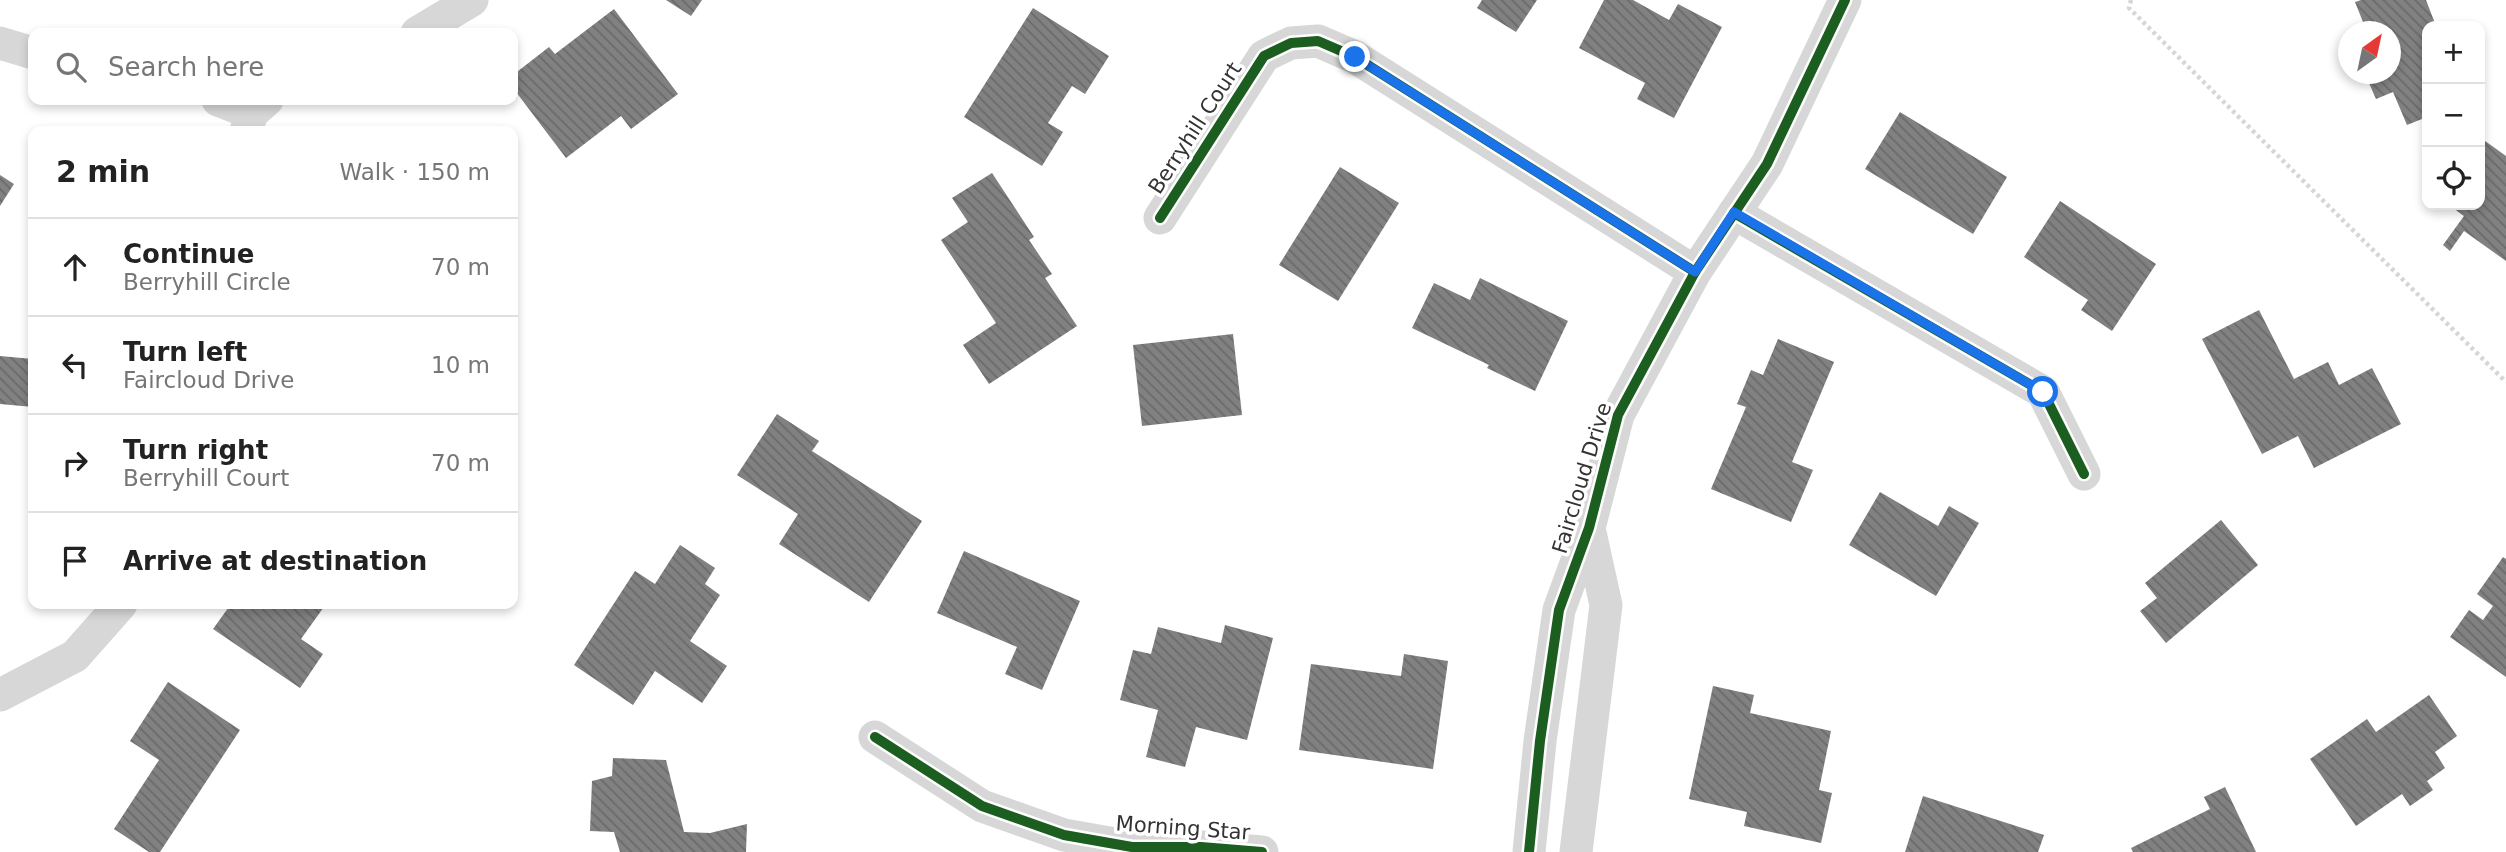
<!DOCTYPE html>
<html lang="en">
<head>
<meta charset="utf-8">
<style>
	:root { --surface:#fff; --page:#f6f6f6; --text:#222; --muted:#767676; --line:#e0e0e0 }
	body { margin:0; font-family:"DejaVu Sans",sans-serif; background:var(--page); color:var(--text) }
	.controls { position:absolute; right:21px; top:21px; display:grid; overflow:hidden; border-radius:14px; box-shadow:0 4px 10px #0003 }
	.controls button { width:63px; height:63px; display:grid; place-items:center; padding:0; border:0; border-bottom:2px solid var(--line); background:var(--surface); color:var(--text); font:35px sans-serif }
	.compass { position:absolute; left:2338px; top:21px; width:63px; height:63px; border-radius:50%; background:var(--surface); box-shadow:0 4px 10px #0003; rotate:33deg }
	.stop { position:absolute; width:21px; height:21px; margin:-16px; border:5px solid #1a73e8; border-radius:50%; background:#fff }
	.stop.end { background:#1a73e8; border-color:#fff; box-shadow:0 2px 7px #0008 }
	.list { margin:0; padding:0; list-style:none }
	h2 { display:flex; justify-content:space-between; align-items:center; height:91px; margin:0; padding:0 28px; font-size:30px }
	h2 small { font-size:23px; font-weight:400; color:var(--muted) }
	.list li { display:grid; grid-template-columns:46px 1fr auto; gap:21px; align-items:center; box-sizing:border-box; height:98px; padding:0 28px; border-top:2px solid var(--line) }
	.list b { display:block; font-size:26px; white-space:nowrap }
	.list p { margin:0; font-size:23px; white-space:nowrap; color:var(--muted) }
	.list em { font-size:23px; font-style:normal; color:var(--muted) }
	.icon { flex:none; width:38px; height:38px; fill:none; stroke:currentColor; stroke-width:2; stroke-linecap:round; stroke-linejoin:round }
	.map { position:relative; flex:none; width:2506px; height:852px; overflow:hidden }
	.search { position:absolute; background:var(--surface); box-shadow:0 4px 10px #0003; left:28px; top:28px; width:490px; height:77px; display:flex; align-items:center; gap:18px; box-sizing:border-box; padding:0 24px; border-radius:14px; color:var(--muted); font-size:26px }
	.panel { position:absolute; background:var(--surface); box-shadow:0 4px 10px #0003; left:28px; top:126px; width:490px; height:483px; border-radius:14px }
	.map>svg:first-child { display:block }
	.building { fill:url(#building-back-hatch) }
	.lines { fill:none; stroke-linecap:round; stroke-linejoin:round }
	.path { stroke:#d6d6d6; stroke-width:4.5; stroke-dasharray:3.5 3.5; stroke-linecap:butt }
	.street { stroke:#d7d7d7; stroke-width:33 }
	.cycleway-casing { stroke:#fff; stroke-width:15 }
	.cycleway { stroke:#1b5e20; stroke-width:10 }
	.route { stroke:#1a73e8; stroke-width:9 }
	.labels { text-anchor:middle; stroke-width:7; stroke-linejoin:round; paint-order:stroke }
	.street-label { font-size:21px; fill:#333; stroke:#fff }
</style>
</head>
<body>
<div class="map">
<svg width="2506" height="852" viewBox="0 0 2506 852">
	<defs>
		<pattern id="building-back-hatch" width="6" height="6" patternUnits="userSpaceOnUse" patternTransform="scale(1.75)"><rect width="6" height="6" fill="#818181"/><path d="M-1 5l2 2M0 0l6 6M5-1l2 2" fill="none" stroke="#6a6a6a"/></pattern>
	</defs>
	<rect width="100%" height="100%" fill="#fff"/>
	<g class="building">
		<polygon points="666,0 702,0 691,16"/>
		<polygon points="1482,0 1537,0 1516,32 1477,8"/>
		<polygon points="1604,0 1633,0 1669,20 1678,4 1722,27 1674,118 1637,99 1645,83 1579,48"/>
		<polygon points="2361,0 2426,0 2436,26 2427,26 2427,117 2407,125 2393,92 2376,99 2365,74 2390,74 2390,32 2352,32 2365,27 2355,2"/>
		<polygon points="1033,8 1109,56 1085,94 1072,86 1048,123 1063,132 1042,166 964,117"/>
		<polygon points="614,9 678,94 631,129 621,116 566,158 513,88 513,75 549,47 555,54"/>
		<polygon points="1900,112 2007,177 1973,234 1865,169"/>
		<polygon points="2481,138 2506,156 2506,261 2464,231 2450,251 2443,245 2464,216 2449,205 2480,205"/>
		<polygon points="1340,167 1399,203 1338,301 1279,265"/>
		<polygon points="992,173 1034,237 1029,240 1052,274 1045,278 1077,326 989,384 963,345 996,323 941,240 968,222 952,198"/>
		<polygon points="0,175 14,184 0,206"/>
		<polygon points="2060,201 2156,264 2112,331 2081,310 2088,300 2024,257"/>
		<polygon points="1480,278 1568,321 1535,391 1487,368 1489,365 1412,328 1434,283 1470,300"/>
		<polygon points="2259,310 2294,379 2328,362 2339,385 2372,368 2401,424 2314,468 2298,436 2262,454 2202,339"/>
		<polygon points="1233,334 1242,415 1142,426 1133,345"/>
		<polygon points="1778,339 1834,362 1792,462 1813,470 1791,522 1711,489 1746,407 1737,404 1751,370 1763,375"/>
		<polygon points="0,356 33,359 33,407 0,404"/>
		<polygon points="777,414 819,441 812,451 922,521 869,602 779,544 798,514 737,475"/>
		<polygon points="1880,492 1938,526 1949,506 1979,523 1936,596 1849,545"/>
		<polygon points="2221,520 2258,565 2166,643 2140,611 2157,598 2145,583"/>
		<polygon points="680,545 715,568 705,584 720,595 690,641 727,666 702,703 655,671 633,705 574,665 635,571 655,584"/>
		<polygon points="964,551 1080,601 1042,690 1005,674 1017,647 937,613"/>
		<polygon points="2503,557 2506,559 2506,677 2450,637 2469,610 2483,620 2493,606 2477,594"/>
		<polygon points="231,604 326,604 301,639 323,654 300,688 213,629"/>
		<polygon points="1225,625 1273,638 1247,740 1196,727 1185,767 1146,757 1158,710 1120,700 1133,650 1151,654 1158,627 1221,643"/>
		<polygon points="1404,654 1448,661 1433,769 1299,750 1311,664 1401,676"/>
		<polygon points="168,682 240,730 160,852 149,852 114,829 159,760 130,741"/>
		<polygon points="1713,686 1754,695 1750,713 1831,731 1819,790 1832,793 1821,843 1744,826 1747,812 1689,799"/>
		<polygon points="2429,695 2457,736 2435,752 2445,768 2427,781 2433,790 2410,806 2402,794 2356,826 2310,759 2367,719 2376,732"/>
		<polygon points="613,758 666,760 684,832 710,833 747,824 746,852 620,852 614,832 590,831 592,781 612,776"/>
		<polygon points="2225,787 2256,852 2133,852 2131,848 2210,809 2204,797"/>
		<polygon points="1923,796 2044,835 2038,852 1905,852"/>
	</g>
	<g class="lines">
		<polyline class="path" points="2131,0 2129,8 2506,382"/>
		<g class="street">
			<polyline points="417,33 472,0"/>
			<polyline points="0,43 33,53"/>
			<polyline points="218,100 252,113"/>
			<polyline points="246,131 252,113 267,100"/>
			<polyline points="1734,213 2043,392 2084,474"/>
			<polyline points="1160,218 1264,56 1291,43 1318,41 1355,57 1695,272"/>
			<polyline points="0,695 75,656 121,604"/>
			<polyline points="875,737 982,806 1064,835 1132,847 1201,847 1262,852"/>
			<polyline points="1529,852 1540,741 1559,610 1589,528 1618,415 1695,272 1767,164 1845,0"/>
			<polyline points="1576,852 1606,605 1589,528"/>
		</g>
		<g class="cycleway-casing">
			<g id="cycleway">
				<polyline points="1734,213 2043,392 2084,474"/>
				<polyline points="1160,218 1264,56 1291,43 1318,41 1355,57 1695,272"/>
				<polyline points="875,737 982,806 1064,835 1132,847 1201,847 1262,852"/>
				<polyline points="1529,852 1540,741 1559,610 1589,528 1618,415 1695,272 1767,164 1845,0"/>
			</g>
		</g>
		<use href="#cycleway" class="cycleway"/>
	</g>
	<g class="lines">
		<polyline class="route" points="1355,57 1695,272 1734,212 2043,392"/>
	</g>
	<g class="labels">
		<g class="street-label">
			<text transform="translate(1195 128) rotate(-57)" y="7">Berryhill Court</text>
			<text transform="translate(1582 478) rotate(-73)" y="7">Faircloud Drive</text>
			<text transform="translate(1183 828) rotate(4)" y="7">Morning Star</text>
		</g>
	</g>
</svg>
<div class="controls">
<button>+</button>
<button>−</button>
<button><svg class="icon" aria-label="locate" viewBox="0 0 24 24"><circle cx="12" cy="12" r="6"/><path d="M12 2v4M12 18v4M2 12h4M18 12h4"/></svg></button>
</div>
<svg class="compass" viewBox="-18 -18 36 36"><path d="M0-13l5 13h-10z" fill="#e53935"/><path d="M0 13l5-13h-10z" fill="#767676"/></svg>
<div class="stop" style="left:2043px;top:392px"></div>
<div class="stop end" style="left:1355px;top:57px"></div>
<div class="search"><svg class="icon" aria-label="search" viewBox="0 0 24 24"><circle cx="10" cy="10" r="6"/><path d="M15 15l6 6"/></svg>Search here</div>
<section class="panel">
<h2>2 min<small>Walk · 150 m</small></h2>
<ul class="list">
<li><svg class="icon" aria-label="ahead" viewBox="0 0 24 24"><path d="M12 20V5M6 11l6-6 6 6"/></svg><div><b>Continue</b><p>Berryhill Circle</p></div><em>70 m</em></li>
<li><svg class="icon" aria-label="left" viewBox="0 0 24 24"><path d="M17 20v-9H6M10 6l-5 5 5 5"/></svg><div><b>Turn left</b><p>Faircloud Drive</p></div><em>10 m</em></li>
<li><svg class="icon" aria-label="right" viewBox="0 0 24 24"><path d="M7 20v-9h11M14 6l5 5-5 5"/></svg><div><b>Turn right</b><p>Berryhill Court</p></div><em>70 m</em></li>
<li><svg class="icon" aria-label="arrive" viewBox="0 0 24 24"><path d="M6 21V4h12l-3 4 3 4H6"/></svg><div><b>Arrive at destination</b></div></li>
</ul>
</section>
</div>
</body>
</html>
